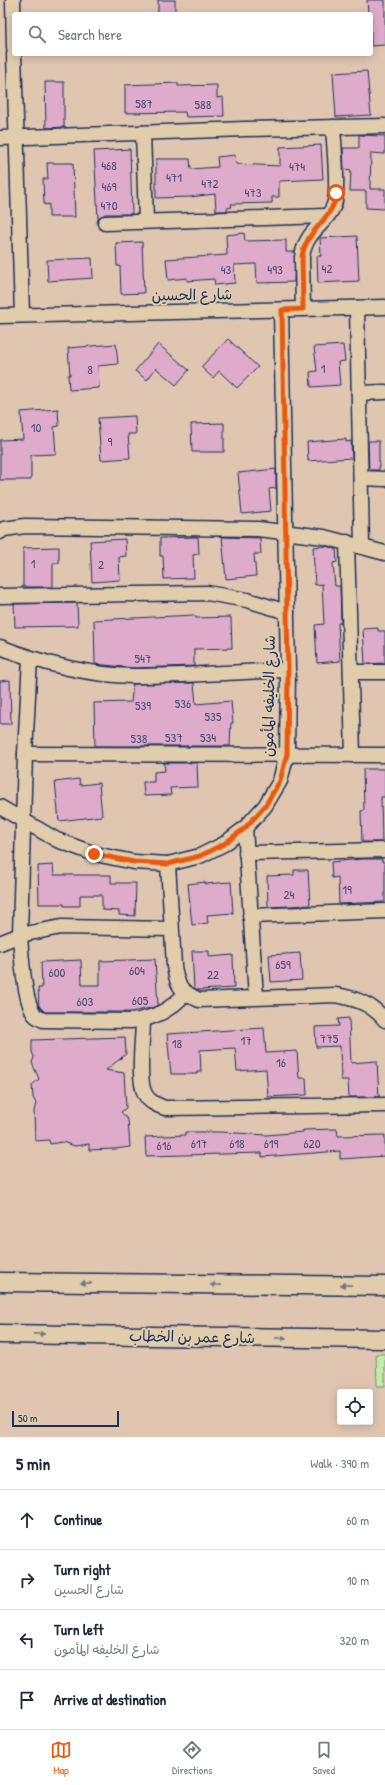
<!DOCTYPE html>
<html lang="en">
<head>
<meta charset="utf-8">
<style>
	:root { --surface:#fff; --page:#f6f6f7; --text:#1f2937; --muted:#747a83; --line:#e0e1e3; --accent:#ea580c }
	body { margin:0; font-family:"Patrick Hand","Playpen Sans Arabic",sans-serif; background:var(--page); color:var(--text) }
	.controls { position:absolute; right:12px; bottom:12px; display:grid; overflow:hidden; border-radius:4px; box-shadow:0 2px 10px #0003 }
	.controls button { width:36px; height:36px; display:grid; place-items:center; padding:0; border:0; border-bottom:1px solid var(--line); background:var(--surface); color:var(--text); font:20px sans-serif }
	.scale { position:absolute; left:12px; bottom:10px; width:107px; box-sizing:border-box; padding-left:4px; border:2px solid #1b2f5e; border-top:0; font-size:11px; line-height:14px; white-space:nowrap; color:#1b2f5e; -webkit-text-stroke:3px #e1ccab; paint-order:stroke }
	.stop { position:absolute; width:12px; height:12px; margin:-9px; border:3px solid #ea580c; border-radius:50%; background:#fff }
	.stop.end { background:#ea580c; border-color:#fff; box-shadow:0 1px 4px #0008 }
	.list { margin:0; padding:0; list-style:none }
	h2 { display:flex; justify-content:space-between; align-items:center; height:52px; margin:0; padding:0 16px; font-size:17px }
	h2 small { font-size:13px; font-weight:400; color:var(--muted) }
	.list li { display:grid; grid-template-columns:26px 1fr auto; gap:12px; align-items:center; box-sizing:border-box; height:60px; padding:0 16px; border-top:1px solid var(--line) }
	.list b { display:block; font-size:15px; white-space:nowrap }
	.list p { margin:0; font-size:13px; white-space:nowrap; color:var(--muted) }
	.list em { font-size:13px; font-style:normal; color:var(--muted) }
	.icon { flex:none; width:22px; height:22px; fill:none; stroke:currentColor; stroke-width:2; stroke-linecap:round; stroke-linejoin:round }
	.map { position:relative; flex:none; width:385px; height:1437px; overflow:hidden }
	.search { position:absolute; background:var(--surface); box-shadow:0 2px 10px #0003; left:12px; right:12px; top:12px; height:44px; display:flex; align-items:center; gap:10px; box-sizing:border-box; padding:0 14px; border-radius:4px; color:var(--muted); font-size:15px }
	.sheet { height:292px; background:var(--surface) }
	nav { display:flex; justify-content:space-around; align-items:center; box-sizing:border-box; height:56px; border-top:1px solid var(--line); background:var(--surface); font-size:11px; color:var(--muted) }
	nav a { display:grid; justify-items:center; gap:2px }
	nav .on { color:var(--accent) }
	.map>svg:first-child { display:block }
	.grass { fill:#c5eba5; stroke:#708d82 }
	.building { fill:#deacca; stroke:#1b2f5e }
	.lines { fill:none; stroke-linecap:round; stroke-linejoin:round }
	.minor-casing { stroke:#1b2f5e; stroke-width:17 }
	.tertiary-casing { stroke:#1b2f5e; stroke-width:21 }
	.minor { stroke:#e1ccab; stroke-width:14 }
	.tertiary { stroke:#e1ccab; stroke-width:18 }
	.oneway { fill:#747681 }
	.route { stroke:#ea580c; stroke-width:5 }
	.labels { text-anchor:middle; stroke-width:4; stroke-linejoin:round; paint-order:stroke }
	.number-label { font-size:13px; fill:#4c4e79 }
	.street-label { font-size:15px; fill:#1b2f5e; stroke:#e1ccab }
</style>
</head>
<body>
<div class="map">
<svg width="385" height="1437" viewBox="0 0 385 1437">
	<rect width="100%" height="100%" fill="#e0c6b1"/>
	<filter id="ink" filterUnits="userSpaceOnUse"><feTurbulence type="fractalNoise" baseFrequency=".025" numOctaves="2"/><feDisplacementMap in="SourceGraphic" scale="8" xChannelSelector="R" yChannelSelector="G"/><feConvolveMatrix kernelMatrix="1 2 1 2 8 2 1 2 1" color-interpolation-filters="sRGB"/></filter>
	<g filter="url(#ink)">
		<polygon class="grass" points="376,1354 385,1354 385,1386 377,1386"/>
		<g class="building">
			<rect x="158" y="0" width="17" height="14"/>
			<polygon points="367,0 385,0 385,45 371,46 371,14 368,14"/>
			<polygon points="367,71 371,115 336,117 333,73"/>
			<polygon points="45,82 64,82 64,127 46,128"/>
			<polygon points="178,83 178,86 217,85 217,98 223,97 224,116 186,117 185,112 125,113 125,85"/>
			<polygon points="359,135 385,136 385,154 371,153 370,189 385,189 385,209 366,208 366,191 350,191 351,170 344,169 343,148 359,148"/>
			<polygon points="321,145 323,179 279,181 279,197 272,197 272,203 231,204 232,207 227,208 227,211 216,211 215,194 190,197 156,198 156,159 190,159 191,169 218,167 217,157 235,155 236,164 280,166 280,147"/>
			<polygon points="130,149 132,214 105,214 98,218 94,151"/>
			<polygon points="47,163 73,163 75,217 49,217 49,204 44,205 43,179 48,179"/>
			<polygon points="244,233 245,241 286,240 286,252 295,252 294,282 257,283 256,264 234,265 235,283 215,285 214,279 187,281 187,278 168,280 166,259 227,255 226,235"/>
			<polygon points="357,236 359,281 318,283 317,256 321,256 320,238"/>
			<polygon points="142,242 144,293 121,294 120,266 117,266 116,243"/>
			<polygon points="92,258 93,278 48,281 47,260"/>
			<polygon points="228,339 258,367 237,388 219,371 213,378 201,367"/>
			<polygon points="116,344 118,364 98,366 99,388 69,390 68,375 70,375 68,348"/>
			<polygon points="158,344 189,370 176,385 156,368 147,380 135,371"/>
			<polygon points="343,345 345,361 338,362 340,385 311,387 310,372 317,371 314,347"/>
			<polygon points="58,409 59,426 54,427 56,454 31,455 31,480 0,480 0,440 23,439 21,412"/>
			<polygon points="135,416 136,434 128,434 130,458 101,460 98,418"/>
			<polygon points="224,423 224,452 192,452 191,424"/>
			<polygon points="346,439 346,442 351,441 352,458 308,461 307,442"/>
			<polygon points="368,441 379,441 379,470 369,470"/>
			<polygon points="276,469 276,488 269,489 271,511 242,514 238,473"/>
			<polygon points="198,537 199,554 193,555 194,578 164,579 163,556 160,556 160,538"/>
			<polygon points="222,537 260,538 261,554 254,554 256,576 226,579"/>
			<polygon points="125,539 126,556 119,557 120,580 92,582 90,541"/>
			<polygon points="326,546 336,549 337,562 333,563 335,586 340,586 341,623 338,623 340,661 317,663 315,625 324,624 322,584 315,585 313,547"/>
			<polygon points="59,547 59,563 53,563 53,587 23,587 23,548"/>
			<polygon points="77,603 78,626 15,627 14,604"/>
			<polygon points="194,615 196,618 231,617 232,648 194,649 194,666 133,668 95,664 94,620"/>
			<polygon points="378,628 378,631 385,631 385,663 365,664 363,629"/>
			<polygon points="10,680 11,724 0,724 0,681"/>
			<polygon points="194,683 196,704 231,701 233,723 231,723 230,746 95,746 94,703 131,702 133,684"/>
			<polygon points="164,763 197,763 198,787 170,788 171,795 144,796 143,782 154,782 154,772 165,771"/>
			<polygon points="363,769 385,769 385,797 381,797 382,842 362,842 361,811 364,810"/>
			<polygon points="79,779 80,785 99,783 102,816 59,821 55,782"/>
			<polygon points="362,859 382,859 382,862 385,862 385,902 339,904 338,877 332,878 331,862"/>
			<polygon points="53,865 54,875 111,875 111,883 136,883 135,916 119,915 119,911 102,910 102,895 80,895 80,906 64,906 64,904 39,904 38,866"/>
			<polygon points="294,870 308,870 310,905 268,907 267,876 294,875"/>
			<polygon points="205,882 205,884 231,882 233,913 207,915 208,923 192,925 188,884"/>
			<polygon points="192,951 209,951 209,957 233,955 234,988 199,990 194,988"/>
			<polygon points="300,953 302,980 271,982 269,955"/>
			<polygon points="155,959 158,1005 151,1008 130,1012 45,1012 39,1006 38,988 42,988 41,962 81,960 82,985 100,985 100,961"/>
			<polygon points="349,1018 351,1063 377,1061 379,1097 349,1097 348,1080 341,1080 340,1046 316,1047 315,1027 339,1026 338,1019"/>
			<polygon points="264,1028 266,1053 297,1051 299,1078 306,1078 307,1095 268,1097 266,1069 237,1071 235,1048 200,1050 201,1072 197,1072 197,1074 171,1074 167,1034"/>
			<polygon points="125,1037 126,1054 106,1070 124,1073 126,1108 121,1112 128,1120 130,1147 115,1149 89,1150 89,1144 75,1146 62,1142 50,1144 49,1140 35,1141 34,1111 36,1103 33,1098 32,1085 39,1079 32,1063 34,1057 32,1052 32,1040"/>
			<polygon points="337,1129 338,1136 385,1135 385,1156 340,1159 340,1151 262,1157 262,1153 146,1156 145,1137 185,1135 185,1132 221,1132 266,1135 303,1132 303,1130"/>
		</g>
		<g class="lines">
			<g class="minor-casing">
				<g id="minor">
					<polyline points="13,0 14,47"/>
					<polyline points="14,54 22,315"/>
					<polyline points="143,133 146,221"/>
					<polyline points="0,138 245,129 385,126"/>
					<polyline points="105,223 326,216"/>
					<polyline points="357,308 362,546"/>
					<path d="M303,309L302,257C306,229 326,226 334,205C339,191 334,145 333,127"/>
					<polyline points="0,316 385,307"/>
					<polyline points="359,393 385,392"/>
					<polyline points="361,478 385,479"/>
					<polyline points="0,532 4,529 25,526 258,529 324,537 385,553"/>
					<polyline points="347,542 353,755"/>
					<polyline points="0,596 207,593 247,600 287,612"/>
					<path d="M0,647C41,663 88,675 133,676C184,676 236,672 288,670"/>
					<path d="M30,658L25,754L20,935C21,952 24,1003 35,1015C37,1017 41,1019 43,1020L131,1021C154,1019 170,1010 185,994"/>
					<polyline points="351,672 385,672"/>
					<polyline points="25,754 385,755"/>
					<polyline points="0,807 57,840 95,854 134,862 168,864 200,856 224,844 245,828 265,806 280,781 287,754 288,670 281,310"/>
					<polyline points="245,828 256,997"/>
					<polyline points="246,853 385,850"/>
					<path d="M168,864L174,966C177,986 180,991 199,1000L335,995C355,998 372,1004 385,1020"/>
					<polyline points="250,916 385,911"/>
					<polyline points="0,943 20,935 61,927 171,929"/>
					<path d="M143,1020C143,1038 137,1080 145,1094C149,1102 157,1105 165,1108L385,1105"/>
				</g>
			</g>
			<g class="tertiary-casing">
				<g id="tertiary">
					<polyline points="0,1282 385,1286"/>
					<polyline points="0,1334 385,1339"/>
				</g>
			</g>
			<use href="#minor" class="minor"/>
			<use href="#tertiary" class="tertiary"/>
		</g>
		<defs><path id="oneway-solid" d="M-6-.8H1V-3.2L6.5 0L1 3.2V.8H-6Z"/></defs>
		<g class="oneway">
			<use href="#oneway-solid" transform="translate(86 1283) rotate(-179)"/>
			<use href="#oneway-solid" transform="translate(216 1285) rotate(-179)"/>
			<use href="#oneway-solid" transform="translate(346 1285) rotate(-179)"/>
			<use href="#oneway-solid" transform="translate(39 1334) rotate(1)"/>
			<use href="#oneway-solid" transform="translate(281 1338) rotate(1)"/>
		</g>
	</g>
	<g class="lines" filter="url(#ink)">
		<path class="route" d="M94,854L134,862L168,864L200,856L224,844L245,828L265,806L280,781L287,754L288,670L282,310L303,309L302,257C306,228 334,220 336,193"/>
	</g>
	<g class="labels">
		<g class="number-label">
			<text x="144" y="108">587</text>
			<text x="203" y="109">588</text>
			<text x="109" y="170">468</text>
			<text x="297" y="171">474</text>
			<text x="174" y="182">471</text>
			<text x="210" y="188">472</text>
			<text x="109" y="191">469</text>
			<text x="253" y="197">473</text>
			<text x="109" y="210">470</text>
			<text x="327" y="273">42</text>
			<text x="226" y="274">43</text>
			<text x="275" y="274">493</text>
			<text x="323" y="373">1</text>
			<text x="90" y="374">8</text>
			<text x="36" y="432">10</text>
			<text x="110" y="446">9</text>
			<text x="33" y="568">1</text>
			<text x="101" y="569">2</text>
			<text x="143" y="663">547</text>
			<text x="183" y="708">536</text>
			<text x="143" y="710">539</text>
			<text x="213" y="721">535</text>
			<text x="174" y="742">537</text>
			<text x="208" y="742">534</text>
			<text x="139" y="743">538</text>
			<text x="347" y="894">19</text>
			<text x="289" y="899">24</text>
			<text x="283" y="969">659</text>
			<text x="137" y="975">604</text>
			<text x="57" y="977">600</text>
			<text x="213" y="979">22</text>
			<text x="140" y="1005">605</text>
			<text x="85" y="1006">603</text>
			<text x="329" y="1043">775</text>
			<text x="246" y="1045">17</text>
			<text x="177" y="1048">18</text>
			<text x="281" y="1067">16</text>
			<text x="199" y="1148">617</text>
			<text x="237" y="1148">618</text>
			<text x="271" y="1148">619</text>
			<text x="312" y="1148">620</text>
			<text x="164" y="1150">616</text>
		</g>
		<g class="street-label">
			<text transform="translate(192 295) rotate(-1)" y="5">شارع الحسين</text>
			<text transform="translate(269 696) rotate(-89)" y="5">شارع الخليفه المأمون</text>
			<text transform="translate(192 1337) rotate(1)" y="5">شارع عمر بن الخطاب</text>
		</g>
	</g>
</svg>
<div class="controls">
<button><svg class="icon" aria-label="locate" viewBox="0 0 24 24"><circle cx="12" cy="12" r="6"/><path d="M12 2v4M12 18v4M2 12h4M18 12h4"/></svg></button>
</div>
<div class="scale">50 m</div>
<div class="stop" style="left:336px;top:193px"></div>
<div class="stop end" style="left:94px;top:854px"></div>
<div class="search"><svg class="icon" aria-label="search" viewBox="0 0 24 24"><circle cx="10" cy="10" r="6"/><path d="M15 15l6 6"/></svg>Search here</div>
</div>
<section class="sheet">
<h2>5 min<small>Walk · 390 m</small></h2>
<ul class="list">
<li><svg class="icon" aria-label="ahead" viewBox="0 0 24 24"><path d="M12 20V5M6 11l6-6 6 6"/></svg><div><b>Continue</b></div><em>60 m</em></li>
<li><svg class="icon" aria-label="right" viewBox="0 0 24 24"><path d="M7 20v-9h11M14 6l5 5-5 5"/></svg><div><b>Turn right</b><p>شارع الحسين</p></div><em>10 m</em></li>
<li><svg class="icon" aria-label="left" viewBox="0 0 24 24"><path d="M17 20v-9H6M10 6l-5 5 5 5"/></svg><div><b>Turn left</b><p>شارع الخليفه المأمون</p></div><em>320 m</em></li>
<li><svg class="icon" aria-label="arrive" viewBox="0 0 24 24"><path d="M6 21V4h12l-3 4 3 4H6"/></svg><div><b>Arrive at destination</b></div></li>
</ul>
</section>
<nav>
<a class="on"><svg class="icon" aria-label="map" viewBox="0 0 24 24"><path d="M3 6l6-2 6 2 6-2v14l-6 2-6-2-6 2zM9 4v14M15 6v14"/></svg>Map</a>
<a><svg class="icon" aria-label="directions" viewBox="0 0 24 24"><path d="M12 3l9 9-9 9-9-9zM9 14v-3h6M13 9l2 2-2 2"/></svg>Directions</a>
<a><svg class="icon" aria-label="saved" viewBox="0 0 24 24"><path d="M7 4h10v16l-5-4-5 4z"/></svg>Saved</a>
</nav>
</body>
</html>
